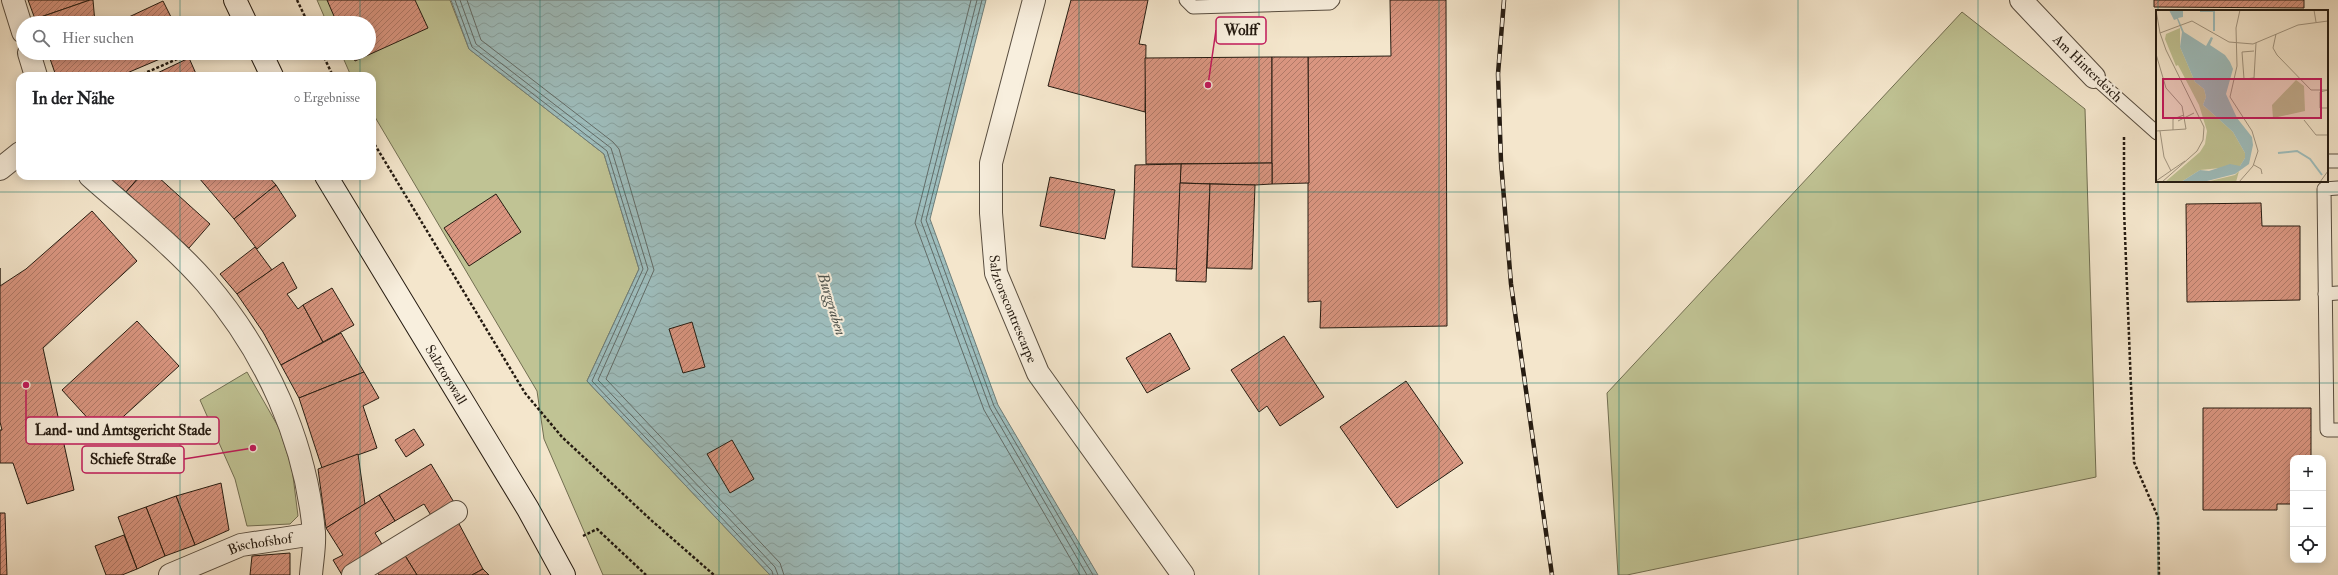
<!DOCTYPE html>
<html lang="de">
<head>
<meta charset="utf-8">
<style>
	:root { --surface:#fff; --page:#f2f2f2; --text:#202124; --muted:#757577; --line:#e0e0e0 }
	body { margin:0; font-family:"IM FELL Double Pica",serif; background:var(--page); color:var(--text) }
	.controls { position:absolute; right:12px; bottom:12px; display:grid; overflow:hidden; border-radius:8px; box-shadow:0 2px 10px #0003 }
	.controls button { width:36px; height:36px; display:grid; place-items:center; padding:0; border:0; border-bottom:1px solid var(--line); background:var(--surface); color:var(--text); font:20px sans-serif }
	.list { margin:0; padding:0; list-style:none }
	h2 { display:flex; justify-content:space-between; align-items:center; height:52px; margin:0; padding:0 16px; font-size:17px }
	h2 small { font-size:13px; font-weight:400; color:var(--muted) }
	.icon { flex:none; width:22px; height:22px; fill:none; stroke:currentColor; stroke-width:2; stroke-linecap:round; stroke-linejoin:round }
	.map { position:relative; flex:none; width:2338px; height:575px; overflow:hidden }
	.search { position:absolute; background:var(--surface); box-shadow:0 2px 10px #0003; left:16px; top:16px; width:360px; height:44px; display:flex; align-items:center; gap:10px; box-sizing:border-box; padding:0 14px; border-radius:22px; color:var(--muted); font-size:15px }
	.panel { position:absolute; background:var(--surface); box-shadow:0 2px 10px #0003; left:16px; top:72px; width:360px; height:108px; border-radius:12px }
	.map>svg:first-child { display:block }
	.green { fill:#c0c394; stroke:#726f52 }
	.water { fill:url(#water-waves); stroke:#6e7d79 }
	.lines { fill:none; stroke-linecap:round; stroke-linejoin:round }
	.shore { stroke:#626c68; stroke-width:1 }
	.building { fill:url(#building-hatch); stroke:#251b11 }
	.lane-casing { stroke:#594e40; stroke-width:15 }
	.street-casing { stroke:#594e40; stroke-width:24 }
	.secondary-casing { stroke:#251b11; stroke-width:24 }
	.path { stroke:#251b11; stroke-width:2.5; stroke-dasharray:3 2; stroke-linecap:butt }
	.lane { stroke:#f8efde; stroke-width:13 }
	.street { stroke:#f8efde; stroke-width:22 }
	.secondary { stroke:#f8efde; stroke-width:22 }
	.rail-casing { stroke:#251b11; stroke-width:4.5 }
	.rail { stroke:#f8efde; stroke-width:3; stroke-dasharray:9; stroke-linecap:butt }
	.grid { fill:none; stroke:#0f766e; stroke-width:1; stroke-opacity:0.55 }
	.labels { text-anchor:middle; stroke-width:4; stroke-linejoin:round; paint-order:stroke }
	.street-label { font-size:14px; fill:#251b11; stroke:#f8efde }
	.water-label { font-size:15px; font-style:italic; fill:#4f544e; stroke:#f8efde }
	.inset-river { fill:none; stroke:#9ebebe; stroke-width:2 }
	.inset-road { fill:none; stroke:#a19581; stroke-width:1 }
	.view { fill:#c2185b; fill-opacity:0.15; stroke:#c2185b; stroke-width:2 }
	.inset-edge { fill:none; stroke:#251b11; stroke-width:2 }
	.leader { fill:none; stroke:#c2185b; stroke-width:1.5 }
	.callout-dot { fill:#c2185b; stroke:#f8efde; stroke-width:1.5 }
	.callout { fill:#f8efde; stroke:#c2185b; stroke-width:1.5 }
	.callout-label { font-size:15px; text-anchor:middle; font-weight:bold; fill:#251b11 }
</style>
</head>
<body>
<div class="map">
<svg width="2338" height="575" viewBox="0 0 2338 575">
	<defs>
		<pattern id="water-waves" width="16" height="10" patternUnits="userSpaceOnUse"><rect width="16" height="10" fill="#9ebebe"/><path d="M0 5q4-4 8 0t8 0" fill="none" stroke="#88a3a2"/></pattern>
		<pattern id="building-hatch" width="6" height="6" patternUnits="userSpaceOnUse"><rect width="6" height="6" fill="#d99580"/><path d="M-1 1l2-2M0 6l6-6M5 7l2-2" fill="none" stroke="#b07967"/></pattern>
	</defs>
	<rect width="100%" height="100%" fill="#f4e6cc"/>
	<filter id="stains"><feTurbulence type="fractalNoise" baseFrequency=".005" numOctaves="4"/><feColorMatrix values="0 0 0 0 .2 0 0 0 0 .09 0 0 0 0 .02 0 0 0 .5 -.17"/></filter>
	<radialGradient id="worn" r=".72"><stop offset=".6" stop-color="#630" stop-opacity="0"/><stop offset="1" stop-color="#630" stop-opacity=".3"/></radialGradient>
	<g class="green">
		<polygon points="317,0 450,0 469,49 604,154 639,269 587,381 770,575 603,575 544,439 537,391 372,112 372,76 351,76 341,53 369,53 369,23 327,23"/>
		<polygon points="1962,12 2085,109 2096,477 1627,575 1618,575 1607,393"/>
		<polygon points="247,372 279,428 292,468 298,516 290,524 247,526 235,479 200,400"/>
	</g>
	<polygon class="water" points="451,0 986,0 930,219 998,405 1098,575 770,575 587,381 639,269 604,154 469,49"/>
	<g class="lines">
		<g class="shore">
			<polyline points="455,0 472,47 607,151 643,269 592,381 772,571 773,575"/>
			<polyline points="460,0 476,44 611,148 648,269 598,380 775,567 778,575"/>
			<polyline points="467,0 481,40 613,142 619,149 654,270 606,379 780,563 784,575"/>
			<polyline points="971,0 915,223 984,410 1080,575"/>
			<polyline points="977,0 921,221 990,408 1087,575"/>
			<polyline points="982,0 926,220 994,406 1093,575"/>
		</g>
	</g>
	<g class="building">
		<polygon points="28,0 90,0 35,19"/>
		<polygon points="90,0 93,0 95,23 37,23 35,19"/>
		<polygon points="327,0 415,0 428,28 355,61 351,53 369,53 369,23 337,23"/>
		<polygon points="1071,0 1148,0 1139,44 1146,45 1145,112 1048,86"/>
		<polygon points="1390,0 1446,0 1447,326 1320,328 1321,301 1308,302 1308,57 1391,56"/>
		<polygon points="2154,0 2304,0 2304,8 2154,7"/>
		<polygon points="163,1 174,23 116,23"/>
		<polygon points="48,53 174,53 120,76 56,76"/>
		<polygon points="1272,57 1272,163 1146,164 1145,58"/>
		<polygon points="1272,57 1308,57 1309,183 1272,184"/>
		<polygon points="189,58 197,76 151,76"/>
		<polygon points="1272,163 1272,184 1255,185 1180,183 1181,164"/>
		<polygon points="1181,164 1177,269 1132,267 1135,165"/>
		<polygon points="107,176 140,176 126,192"/>
		<polygon points="140,176 157,176 210,224 189,248 126,192"/>
		<polygon points="201,176 268,176 276,185 234,219 199,178"/>
		<polygon points="1050,177 1115,190 1105,239 1040,226"/>
		<polygon points="1180,183 1210,184 1206,282 1176,281"/>
		<polygon points="1210,184 1255,185 1252,269 1207,268"/>
		<polygon points="276,185 296,216 257,249 234,219"/>
		<polygon points="496,194 521,232 469,266 444,228"/>
		<polygon points="2261,203 2262,226 2300,226 2300,300 2187,302 2186,204"/>
		<polygon points="92,211 137,261 43,348 74,490 27,504 13,463 0,463 0,430 2,430 0,422 0,268 0,286 26,269"/>
		<polygon points="255,247 272,270 237,294 220,274"/>
		<polygon points="283,262 297,288 287,294 298,309 303,305 323,342 281,365 263,332 237,294"/>
		<polygon points="332,288 354,325 323,342 303,305"/>
		<polygon points="137,321 179,366 103,435 62,390"/>
		<polygon points="692,322 705,367 683,373 669,329"/>
		<polygon points="341,333 364,372 299,398 281,365"/>
		<polygon points="1170,333 1190,369 1147,393 1126,358"/>
		<polygon points="1284,336 1324,397 1280,426 1267,406 1259,412 1231,370"/>
		<polygon points="364,372 379,398 363,406 377,448 322,468 299,398"/>
		<polygon points="1406,381 1463,463 1397,508 1340,427"/>
		<polygon points="2203,408 2311,408 2311,458 2293,458 2293,504 2277,504 2277,510 2203,510"/>
		<polygon points="414,429 424,445 406,457 395,440"/>
		<polygon points="732,440 754,479 730,493 707,454"/>
		<polygon points="358,454 365,504 326,528 318,469"/>
		<polygon points="431,464 455,504 432,517 424,504 395,521 379,495"/>
		<polygon points="221,483 229,530 195,545 176,496"/>
		<polygon points="379,495 395,521 375,533 385,549 342,575 333,560 343,555 326,528"/>
		<polygon points="176,496 195,545 165,556 146,507"/>
		<polygon points="146,507 165,556 137,569 118,517"/>
		<polygon points="0,513 5,513 7,575 0,575"/>
		<polygon points="458,522 483,569 472,575 417,575 404,554"/>
		<polygon points="124,535 137,569 122,575 106,575 95,546"/>
		<polygon points="290,553 290,575 250,575 252,556"/>
		<polygon points="404,554 417,575 379,575 376,570"/>
		<polygon points="483,569 489,575 472,575"/>
	</g>
	<g class="lines">
		<g class="lane-casing">
			<g id="lane">
				<polyline points="1186,0 1193,7 1330,3 1333,0"/>
				<polyline points="2094,77 2157,133"/>
				<polyline points="2327,161 2338,161"/>
				<polyline points="2338,188 2324,189 2327,430 2338,430"/>
				<polyline points="2325,294 2338,293"/>
			</g>
		</g>
		<g class="street-casing">
			<g id="street">
				<polyline points="13,0 23,32"/>
				<path id="s1" d="M1034,0L991,163V213L996,273L1038,373L1183,575"/>
				<polyline points="2021,0 2094,77"/>
				<polyline points="29,53 36,76"/>
				<polyline points="0,169 20,153"/>
				<path d="M90,176C127,209 174,246 206,283C266,353 306,441 314,533C315,546 312,561 311,575"/>
				<path id="s2" d="M170,575L241,545L314,534"/>
				<polyline points="353,575 456,512"/>
			</g>
		</g>
		<g class="secondary-casing">
			<g id="secondary">
				<polyline points="235,0 246,23"/>
				<polyline points="261,53 272,76"/>
				<path id="s3" d="M326,176L528,509L564,575"/>
			</g>
		</g>
		<g class="path">
			<polyline points="297,0 308,23"/>
			<polyline points="322,53 333,76"/>
			<polyline points="138,76 191,53"/>
			<polyline points="2124,137 2124,210 2134,462 2158,517 2159,575"/>
			<polyline points="372,140 525,393 562,437 651,520 714,575"/>
			<polyline points="583,536 597,529 646,575"/>
		</g>
		<use href="#lane" class="lane"/>
		<use href="#street" class="street"/>
		<use href="#secondary" class="secondary"/>
		<g class="rail-casing">
			<polyline id="rail" points="1504,0 1498,74 1501,162 1511,284 1552,575"/>
		</g>
		<use href="#rail" class="rail"/>
	</g>
	<path class="grid" d="M180,0V23M360,0V23M540,0V575M719,0V575M899,0V575M1079,0V575M1259,0V575M1439,0V575M1619,0V575M1798,0V575M1978,0V575M2158,0V11M180,53V76M360,53V76M180,176V575M360,176V575M2158,181V575M0,192H2338M0,383H2338"/>
	<g class="labels">
		<g class="street-label">
			<text transform="translate(2088 68) rotate(44)" y="5">Am Hinterdeich</text>
			<text dy="5" stroke="none"><textPath href="#s1" startOffset="318">Salztorscontrescarpe</textPath></text>
			<text dy="5" stroke="none"><textPath href="#s3" startOffset="232">Salztorswall</textPath></text>
			<text dy="5" stroke="none"><textPath href="#s2" startOffset="96">Bischofshof</textPath></text>
		</g>
		<g class="water-label">
			<text transform="translate(832 304) rotate(73)" y="5">Burggraben</text>
		</g>
	</g>
	<g transform="translate(2156 10)">
		<rect width="172" height="172" fill="#f4e6cc"/>
		<path d="M24,18V37L39,72L48,79L50,87L47,95L77,122L89,143V148L84,156L44,160L25,172H9L44,142L49,134L51,121L43,95L22,55L20,56L9,29L10,24ZM140,70L148,76L149,101L117,108L116,95ZM83,161L80,172H50L79,165Z" fill="#c0c394"/>
		<path d="M13,0H27V7L22,8L28,22L50,36L55,27L57,28L54,35L69,45L74,52L77,59L70,84L81,108L96,127L97,135L93,154L79,164L47,172H25L44,160L53,161L74,154L84,156L89,148V143L77,122L47,95L50,87L48,79L39,72L24,37L26,22L21,9L18,10Z" fill="#9ebebe"/>
		<path class="inset-river" d="M44,1H58V21M122,143L141,141L154,149L166,165"/>
		<path class="inset-road" d="M0,0L4,23L10,40L48,117L47,130L41,141L6,172M158,0L160,12M4,23L36,11L73,32L97,34L142,15L172,11M120,24L117,38L121,45L155,80H172M98,41L86,42L88,69L98,68L100,33M0,44L10,78M172,80L164,82V98H172M148,110L160,125H172M22,111L38,103M17,120V109L28,105M0,121L30,119L26,96L10,78M4,121L8,147L15,161M98,155L105,159L106,164M0,171L29,151M83,172L97,156L102,141L96,121L74,87L81,56L80,18L84,0M164,172L172,161"/>
		<path class="view" d="M7,69H165V108H7Z"/>
		<rect width="172" height="172" class="inset-edge"/>
	</g>
	<path class="leader" d="M1208 85L1216 30M26 385L26 430M253 448L184 459"/>
	<g class="callout-dot">
		<circle cx="1208" cy="85" r="4"/>
		<circle cx="26" cy="385" r="4"/>
		<circle cx="253" cy="448" r="4"/>
	</g>
	<g class="callout">
		<rect x="1216" y="17" width="50" height="27" rx="4"/>
		<rect x="26" y="417" width="193" height="27" rx="4"/>
		<rect x="82" y="446" width="102" height="27" rx="4"/>
	</g>
	<g class="callout-label">
		<text x="1241" y="35">Wolff</text>
		<text x="123" y="435">Land- und Amtsgericht Stade</text>
		<text x="133" y="464">Schiefe Straße</text>
	</g>
	<rect width="100%" height="100%" filter="url(#stains)"/>
	<rect width="100%" height="100%" fill="url(#worn)"/>
</svg>
<div class="controls">
<button>+</button>
<button>−</button>
<button><svg class="icon" aria-label="locate" viewBox="0 0 24 24"><circle cx="12" cy="12" r="6"/><path d="M12 2v4M12 18v4M2 12h4M18 12h4"/></svg></button>
</div>
<div class="search"><svg class="icon" aria-label="search" viewBox="0 0 24 24"><circle cx="10" cy="10" r="6"/><path d="M15 15l6 6"/></svg>Hier suchen</div>
<section class="panel">
<h2>In der Nähe<small>0 Ergebnisse</small></h2>
<ul class="list">
</ul>
</section>
</div>
</body>
</html>
